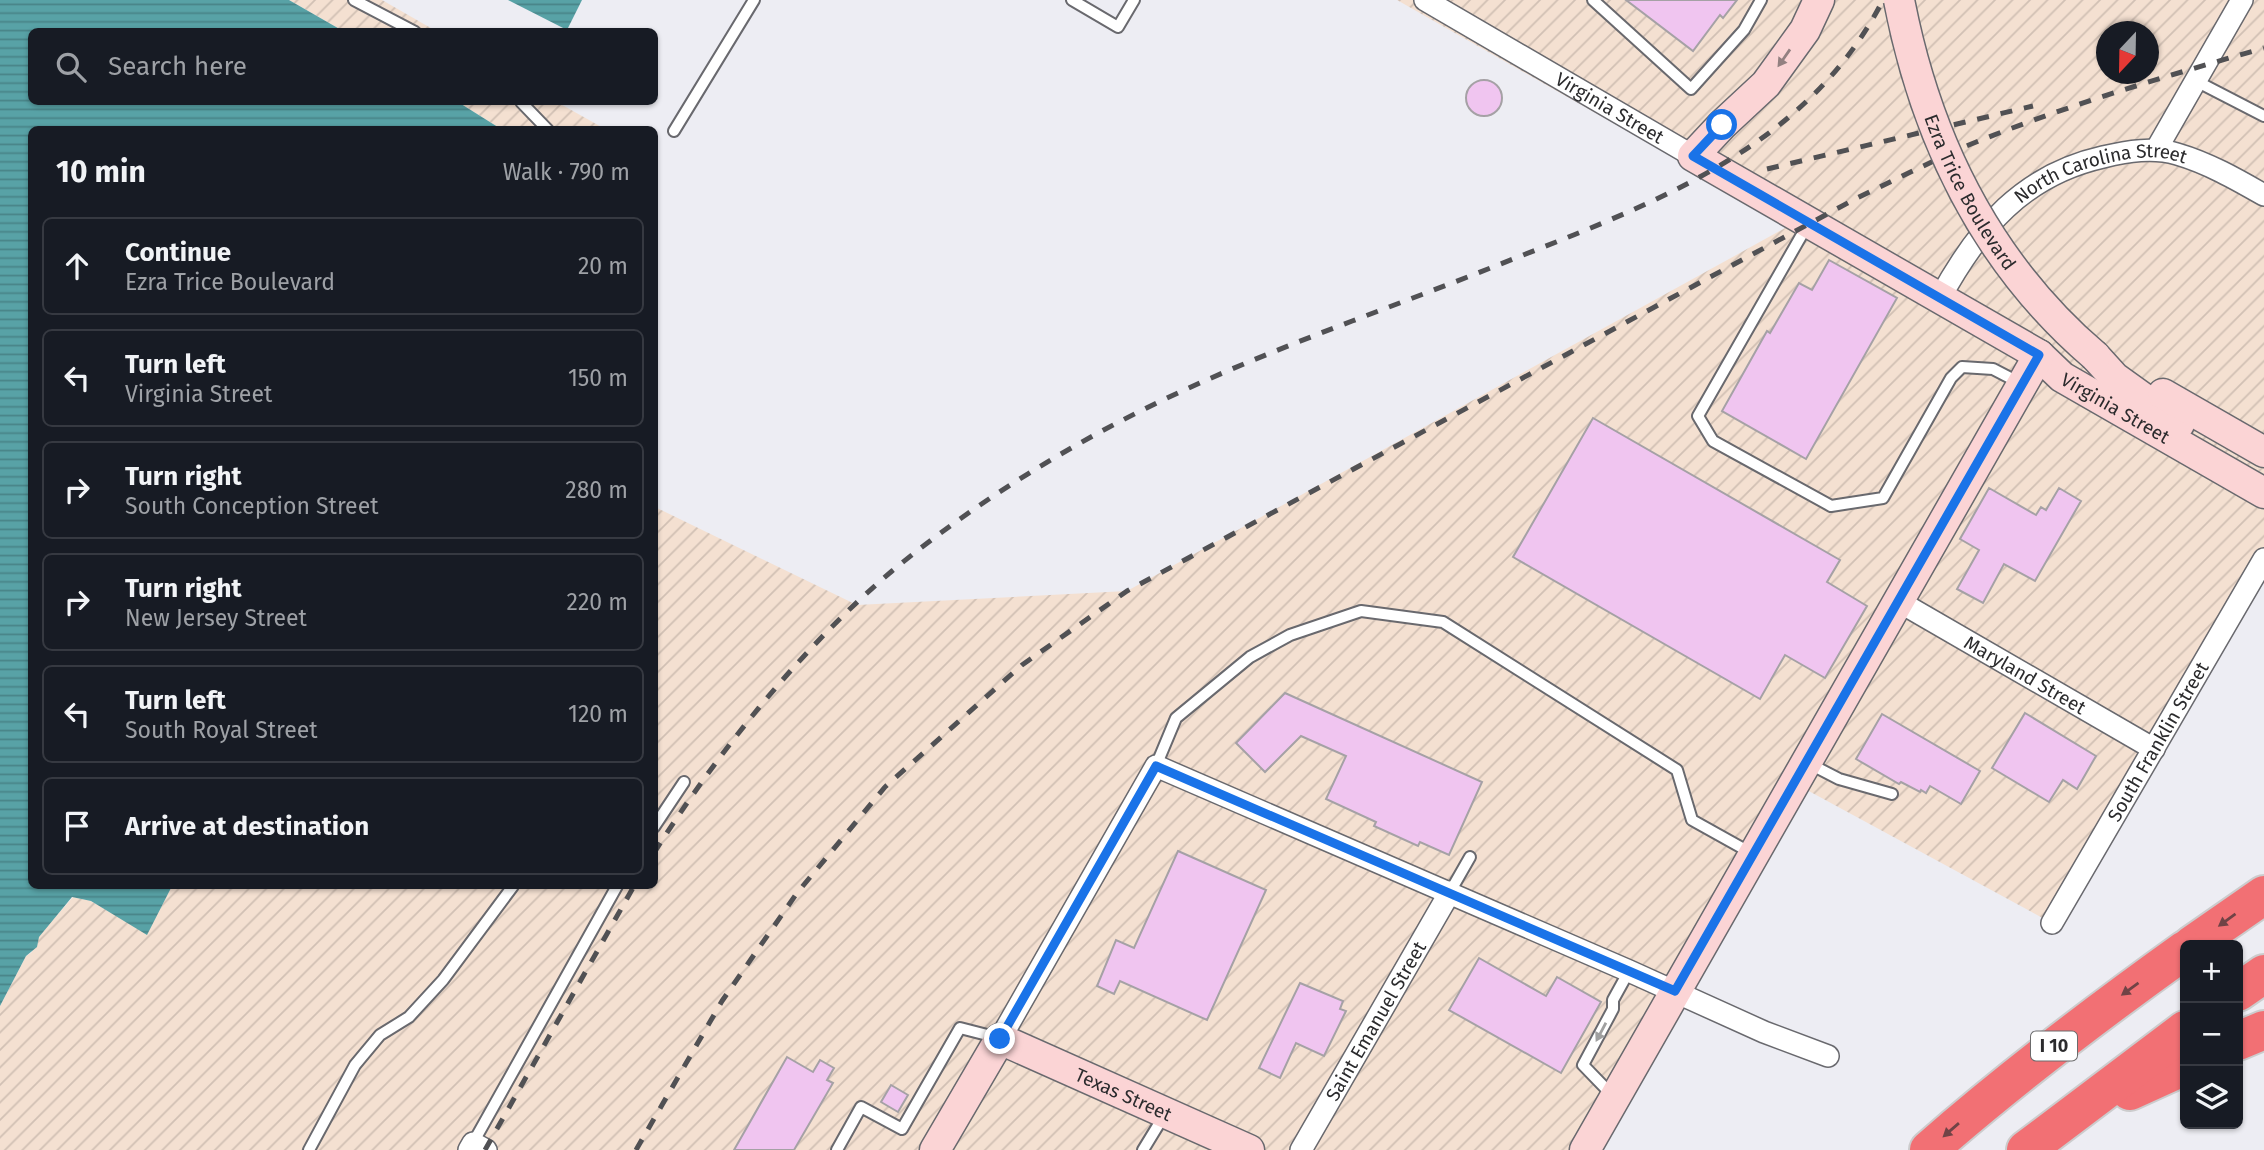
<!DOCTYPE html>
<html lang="en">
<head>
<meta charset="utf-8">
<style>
	:root { --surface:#171b24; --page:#242831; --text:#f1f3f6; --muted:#9ea1a6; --line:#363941 }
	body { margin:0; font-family:"Fira Sans",sans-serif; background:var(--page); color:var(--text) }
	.controls { position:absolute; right:21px; bottom:21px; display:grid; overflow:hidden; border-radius:10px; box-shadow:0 2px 5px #0004 }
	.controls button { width:63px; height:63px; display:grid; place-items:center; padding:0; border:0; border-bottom:2px solid var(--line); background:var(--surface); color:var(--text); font:35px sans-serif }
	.compass { position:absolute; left:2096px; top:21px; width:63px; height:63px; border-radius:50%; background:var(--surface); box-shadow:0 2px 5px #0004; rotate:202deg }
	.stop { position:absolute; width:21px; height:21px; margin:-16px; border:5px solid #1a73e8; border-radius:50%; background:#fff }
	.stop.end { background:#1a73e8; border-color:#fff; box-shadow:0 2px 7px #0008 }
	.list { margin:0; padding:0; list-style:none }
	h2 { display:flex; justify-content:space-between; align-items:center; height:91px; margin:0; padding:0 28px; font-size:30px }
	h2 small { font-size:23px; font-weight:400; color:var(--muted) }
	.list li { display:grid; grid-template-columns:46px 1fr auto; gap:21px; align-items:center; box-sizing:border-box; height:98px; margin:0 14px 14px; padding:0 14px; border:2px solid var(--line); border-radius:10px }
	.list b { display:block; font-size:26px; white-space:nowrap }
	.list p { margin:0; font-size:23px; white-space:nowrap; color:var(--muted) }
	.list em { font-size:23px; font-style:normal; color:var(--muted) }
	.icon { flex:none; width:38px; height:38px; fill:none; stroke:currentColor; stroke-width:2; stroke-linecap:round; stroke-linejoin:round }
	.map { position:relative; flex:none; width:2264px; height:1150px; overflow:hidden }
	.search { position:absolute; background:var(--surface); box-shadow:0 2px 5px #0004; left:28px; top:28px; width:630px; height:77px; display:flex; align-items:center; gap:18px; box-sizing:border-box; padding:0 24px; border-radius:10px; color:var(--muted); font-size:26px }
	.panel { position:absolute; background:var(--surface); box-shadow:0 2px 5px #0004; left:28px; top:126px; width:630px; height:763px; border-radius:10px }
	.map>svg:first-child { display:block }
	.industrial { fill:url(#industrial-furrows); fill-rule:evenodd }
	.water { fill:url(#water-rules) }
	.building { fill:#f0c5f0; stroke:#a5a1a5; stroke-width:2 }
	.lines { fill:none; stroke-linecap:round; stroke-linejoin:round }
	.lane-casing { stroke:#69696e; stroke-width:14 }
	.street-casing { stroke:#69696e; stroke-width:24 }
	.secondary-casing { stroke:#69696e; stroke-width:33 }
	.highway-casing { stroke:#cccccd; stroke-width:42 }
	.lane { stroke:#fff; stroke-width:10 }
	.street { stroke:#fff; stroke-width:21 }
	.secondary { stroke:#fbd4d5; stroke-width:30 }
	.highway { stroke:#f27074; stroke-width:38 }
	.rail { stroke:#515154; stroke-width:5; stroke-dasharray:12 12; stroke-linecap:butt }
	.secondary-bridge-casing { stroke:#69696e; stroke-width:33; stroke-linecap:butt }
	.secondary-bridge { stroke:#fbd4d5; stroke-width:30 }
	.oneway { fill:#938081 }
	.oneway2 { fill:#714346 }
	.oneway3 { fill:#a0a0a0 }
	.route { stroke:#1a73e8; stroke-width:9 }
	.labels { text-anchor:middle; stroke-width:5; stroke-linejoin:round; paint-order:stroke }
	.shield { fill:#fff; stroke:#6b6b6c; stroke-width:2 }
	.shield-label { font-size:18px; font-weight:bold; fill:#2b2b2d }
	.street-label { font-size:19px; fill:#2b2b2d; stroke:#fff }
</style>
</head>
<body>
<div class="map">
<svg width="2264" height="1150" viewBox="0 0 2264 1150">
	<defs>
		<pattern id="industrial-furrows" width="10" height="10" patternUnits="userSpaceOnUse" patternTransform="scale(1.75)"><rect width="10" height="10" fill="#f4e0d1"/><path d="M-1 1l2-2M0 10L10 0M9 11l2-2" fill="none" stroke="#d1c0b4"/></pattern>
		<pattern id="water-rules" width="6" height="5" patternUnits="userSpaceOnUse" patternTransform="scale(1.75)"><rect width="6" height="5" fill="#58a2a6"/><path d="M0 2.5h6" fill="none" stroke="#498488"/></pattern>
	</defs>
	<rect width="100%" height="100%" fill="#ededf3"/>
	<g class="industrial">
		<polygon points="289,0 382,0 436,31 343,31"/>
		<path d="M1397,0H2264V559L2052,923L1794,783L1584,1150H0V1006L26,956L31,953L38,943V937L73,897L91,901L147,934L172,886H654L655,507L857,605L1127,591L1787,227L1680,161ZM2106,32H2148V74H2106Z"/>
		<polygon points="458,102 557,102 605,129 501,129"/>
	</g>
	<g class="water">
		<polygon points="0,0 289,0 343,31 32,32 32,102 458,102 501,129 32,130 32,886 172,886 147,935 91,901 72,897 39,937 37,947 26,956 0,1006"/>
		<polygon points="508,0 582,0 567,30"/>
	</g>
	<g class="building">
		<polygon points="1626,0 1737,0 1723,18 1720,15 1693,51"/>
		<circle cx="1484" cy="98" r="18"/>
		<polygon points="1829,260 1897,298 1806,459 1722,411 1767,331 1770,333 1799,283 1812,290"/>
		<polygon points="1593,418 1840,560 1827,582 1867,606 1825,678 1785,655 1760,699 1513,557"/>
		<polygon points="1989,488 2036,515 2041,507 2046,510 2059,488 2081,501 2035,581 2004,564 1983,603 1957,589 1979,550 1960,539"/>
		<polygon points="1285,693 1482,782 1449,855 1420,842 1418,846 1374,826 1376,822 1326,799 1346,756 1301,736 1265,772 1236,743"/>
		<polygon points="2025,713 2096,756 2077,789 2063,780 2049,802 1992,768"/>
		<polygon points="1882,714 1980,771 1961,804 1930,786 1926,793 1921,790 1920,792 1901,782 1899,784 1856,759"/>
		<polygon points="1178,851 1266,890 1207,1020 1120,981 1114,994 1097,986 1116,940 1134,948"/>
		<polygon points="1479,958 1546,996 1557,977 1601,1002 1561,1073 1449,1010"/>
		<polygon points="1300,983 1343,1001 1340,1009 1346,1011 1324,1056 1296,1043 1280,1078 1259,1068"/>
		<polygon points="787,1057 813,1072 820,1060 834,1068 827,1080 833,1083 794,1150 734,1150"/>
		<polygon points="891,1085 908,1095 898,1112 881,1102"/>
	</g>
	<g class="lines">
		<g class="lane-casing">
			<g id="lane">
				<polyline points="354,0 415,32"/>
				<polyline points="1072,0 1118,27 1134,0"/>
				<polyline points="1593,0 1691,89 1744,30 1761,0"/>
				<polyline points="2196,81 2264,116"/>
				<polyline points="521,102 548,130"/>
				<polyline points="674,131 754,0"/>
				<polyline points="1808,224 1698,416 1713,441 1831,506 1883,498 1951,378 1962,367 1993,369 2020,383"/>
				<polyline points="1808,763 1839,779 1892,794"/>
				<polyline points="1156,766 1176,718 1250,657 1290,635 1361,611 1443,622 1677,770 1692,820 1753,854"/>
				<polyline points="654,827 684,782"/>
				<polyline points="1450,892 1470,857"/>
				<polyline points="1612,1095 1583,1065 1613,1009 1613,1000 1629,971"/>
				<polyline points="473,1143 617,886"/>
				<polyline points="309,1150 355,1065 380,1035 409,1017 443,980 513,886"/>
				<polyline points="837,1150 861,1107 902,1129 960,1028 999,1038"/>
				<polyline points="1143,1150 1165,1114"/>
			</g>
		</g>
		<g class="street-casing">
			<g id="street">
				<path id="s1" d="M1425,0L1693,156"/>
				<polyline points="2156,150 2242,0"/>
				<path id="s2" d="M1940,298C1978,228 2023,175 2103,157C2128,151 2153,147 2177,154C2208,163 2236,179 2264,195"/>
				<path id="s3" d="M1898,601L2154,749"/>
				<path id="s4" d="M2052,923L2264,559"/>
				<polyline points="1000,1039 1156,766 1629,971 1764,1032 1828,1056"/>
				<polyline points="469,1150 473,1143 486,1150"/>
				<path id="s5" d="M1301,1150L1450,892"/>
			</g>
		</g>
		<g class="secondary-casing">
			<g id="secondary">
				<path id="s6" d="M1819,0L1805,30L1766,84L1722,125L1693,156L2039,355L2062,377L2264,493"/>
				<polyline points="2095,356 2115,378 2179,424"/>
				<polyline points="2163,394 2264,452"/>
				<path id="s7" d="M935,1150L1000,1039L1249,1150"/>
				<polyline points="1585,1150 2039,355"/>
			</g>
		</g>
		<g class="highway-casing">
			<g id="highway">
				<polyline points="2192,945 2264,895"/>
				<polyline points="2238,992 2264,974"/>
				<polyline points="2238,1041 2264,1030"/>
				<polyline points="2130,1091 2185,1066"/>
				<path d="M1929,1150C2011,1078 2097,1013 2185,950"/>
				<polyline points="2026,1150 2185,1030"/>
			</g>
		</g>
		<use href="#lane" class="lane"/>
		<use href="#street" class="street"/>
		<use href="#secondary" class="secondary"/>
		<use href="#highway" class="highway"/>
		<g class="rail">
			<polyline points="1767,169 2033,106"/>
			<path d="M654,853C717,753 802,647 892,571C961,514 1037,465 1117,423C1237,360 1367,317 1493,267C1643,207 1805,153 1883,0"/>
			<polyline points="485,1150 634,886"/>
			<path d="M636,1150L722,1001L797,893L885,787L1022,665L1127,591L1857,198C1893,181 1928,163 1964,147C2061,107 2163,77 2264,48"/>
		</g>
		<g class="secondary-bridge-casing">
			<g id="secondary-bridge">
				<path id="s8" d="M1899,0C1926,139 1986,263 2095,356"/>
			</g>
		</g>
		<use href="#secondary-bridge" class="secondary-bridge"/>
	</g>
	<defs><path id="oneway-solid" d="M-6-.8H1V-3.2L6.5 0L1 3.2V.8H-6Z" transform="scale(1.75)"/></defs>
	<use class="oneway" href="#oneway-solid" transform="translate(1784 58) rotate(125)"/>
	<g class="oneway2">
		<use href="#oneway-solid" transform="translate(2227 920) rotate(144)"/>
		<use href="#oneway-solid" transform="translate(2130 989) rotate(144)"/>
		<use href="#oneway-solid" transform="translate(1951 1130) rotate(139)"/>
	</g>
	<use class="oneway3" href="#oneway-solid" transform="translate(1601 1032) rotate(118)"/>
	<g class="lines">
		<polyline class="route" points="1000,1039 1156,766 1675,991 2039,355 1693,156 1722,125"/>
	</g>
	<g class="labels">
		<rect class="shield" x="2031" y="1031.5" width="46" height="29" rx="5"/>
		<g class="shield-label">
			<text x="2054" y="1052">I 10</text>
		</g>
		<g class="street-label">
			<text dy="7" stroke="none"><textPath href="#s1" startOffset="214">Virginia Street</textPath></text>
			<text dy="7" stroke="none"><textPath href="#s2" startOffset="217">North Carolina Street</textPath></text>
			<text dy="7" stroke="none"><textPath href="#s8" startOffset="206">Ezra Trice Boulevard</textPath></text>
			<text dy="7" stroke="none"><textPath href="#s6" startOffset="695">Virginia Street</textPath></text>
			<text dy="7" stroke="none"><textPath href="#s3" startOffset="147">Maryland Street</textPath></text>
			<text dy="7" stroke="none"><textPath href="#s4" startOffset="210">South Franklin Street</textPath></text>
			<text dy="7" stroke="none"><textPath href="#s5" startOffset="149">Saint Emanuel Street</textPath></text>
			<text dy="7" stroke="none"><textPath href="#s7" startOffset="264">Texas Street</textPath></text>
		</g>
	</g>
</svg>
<div class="controls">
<button>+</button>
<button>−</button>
<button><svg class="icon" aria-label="layers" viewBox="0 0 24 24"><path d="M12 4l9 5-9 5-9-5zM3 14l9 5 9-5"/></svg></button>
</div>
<svg class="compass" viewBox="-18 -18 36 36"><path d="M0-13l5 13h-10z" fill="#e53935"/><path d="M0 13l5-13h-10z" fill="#9ea1a6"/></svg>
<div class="stop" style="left:1722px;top:125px"></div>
<div class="stop end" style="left:1000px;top:1039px"></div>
<div class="search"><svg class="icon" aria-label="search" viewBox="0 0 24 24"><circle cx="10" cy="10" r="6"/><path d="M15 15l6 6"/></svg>Search here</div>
<section class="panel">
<h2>10 min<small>Walk · 790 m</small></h2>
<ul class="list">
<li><svg class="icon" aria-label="ahead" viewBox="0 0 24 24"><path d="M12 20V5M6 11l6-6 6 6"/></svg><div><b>Continue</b><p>Ezra Trice Boulevard</p></div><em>20 m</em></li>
<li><svg class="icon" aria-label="left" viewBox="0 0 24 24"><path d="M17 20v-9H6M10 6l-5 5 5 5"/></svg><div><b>Turn left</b><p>Virginia Street</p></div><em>150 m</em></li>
<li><svg class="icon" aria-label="right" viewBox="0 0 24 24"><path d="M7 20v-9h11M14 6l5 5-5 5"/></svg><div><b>Turn right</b><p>South Conception Street</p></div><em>280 m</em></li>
<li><svg class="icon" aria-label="right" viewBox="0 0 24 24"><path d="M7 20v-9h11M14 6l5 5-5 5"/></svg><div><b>Turn right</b><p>New Jersey Street</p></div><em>220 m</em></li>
<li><svg class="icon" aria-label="left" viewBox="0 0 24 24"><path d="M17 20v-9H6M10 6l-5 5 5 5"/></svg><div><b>Turn left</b><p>South Royal Street</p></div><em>120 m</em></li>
<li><svg class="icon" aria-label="arrive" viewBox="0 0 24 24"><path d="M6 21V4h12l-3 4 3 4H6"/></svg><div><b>Arrive at destination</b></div></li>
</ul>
</section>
</div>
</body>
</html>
